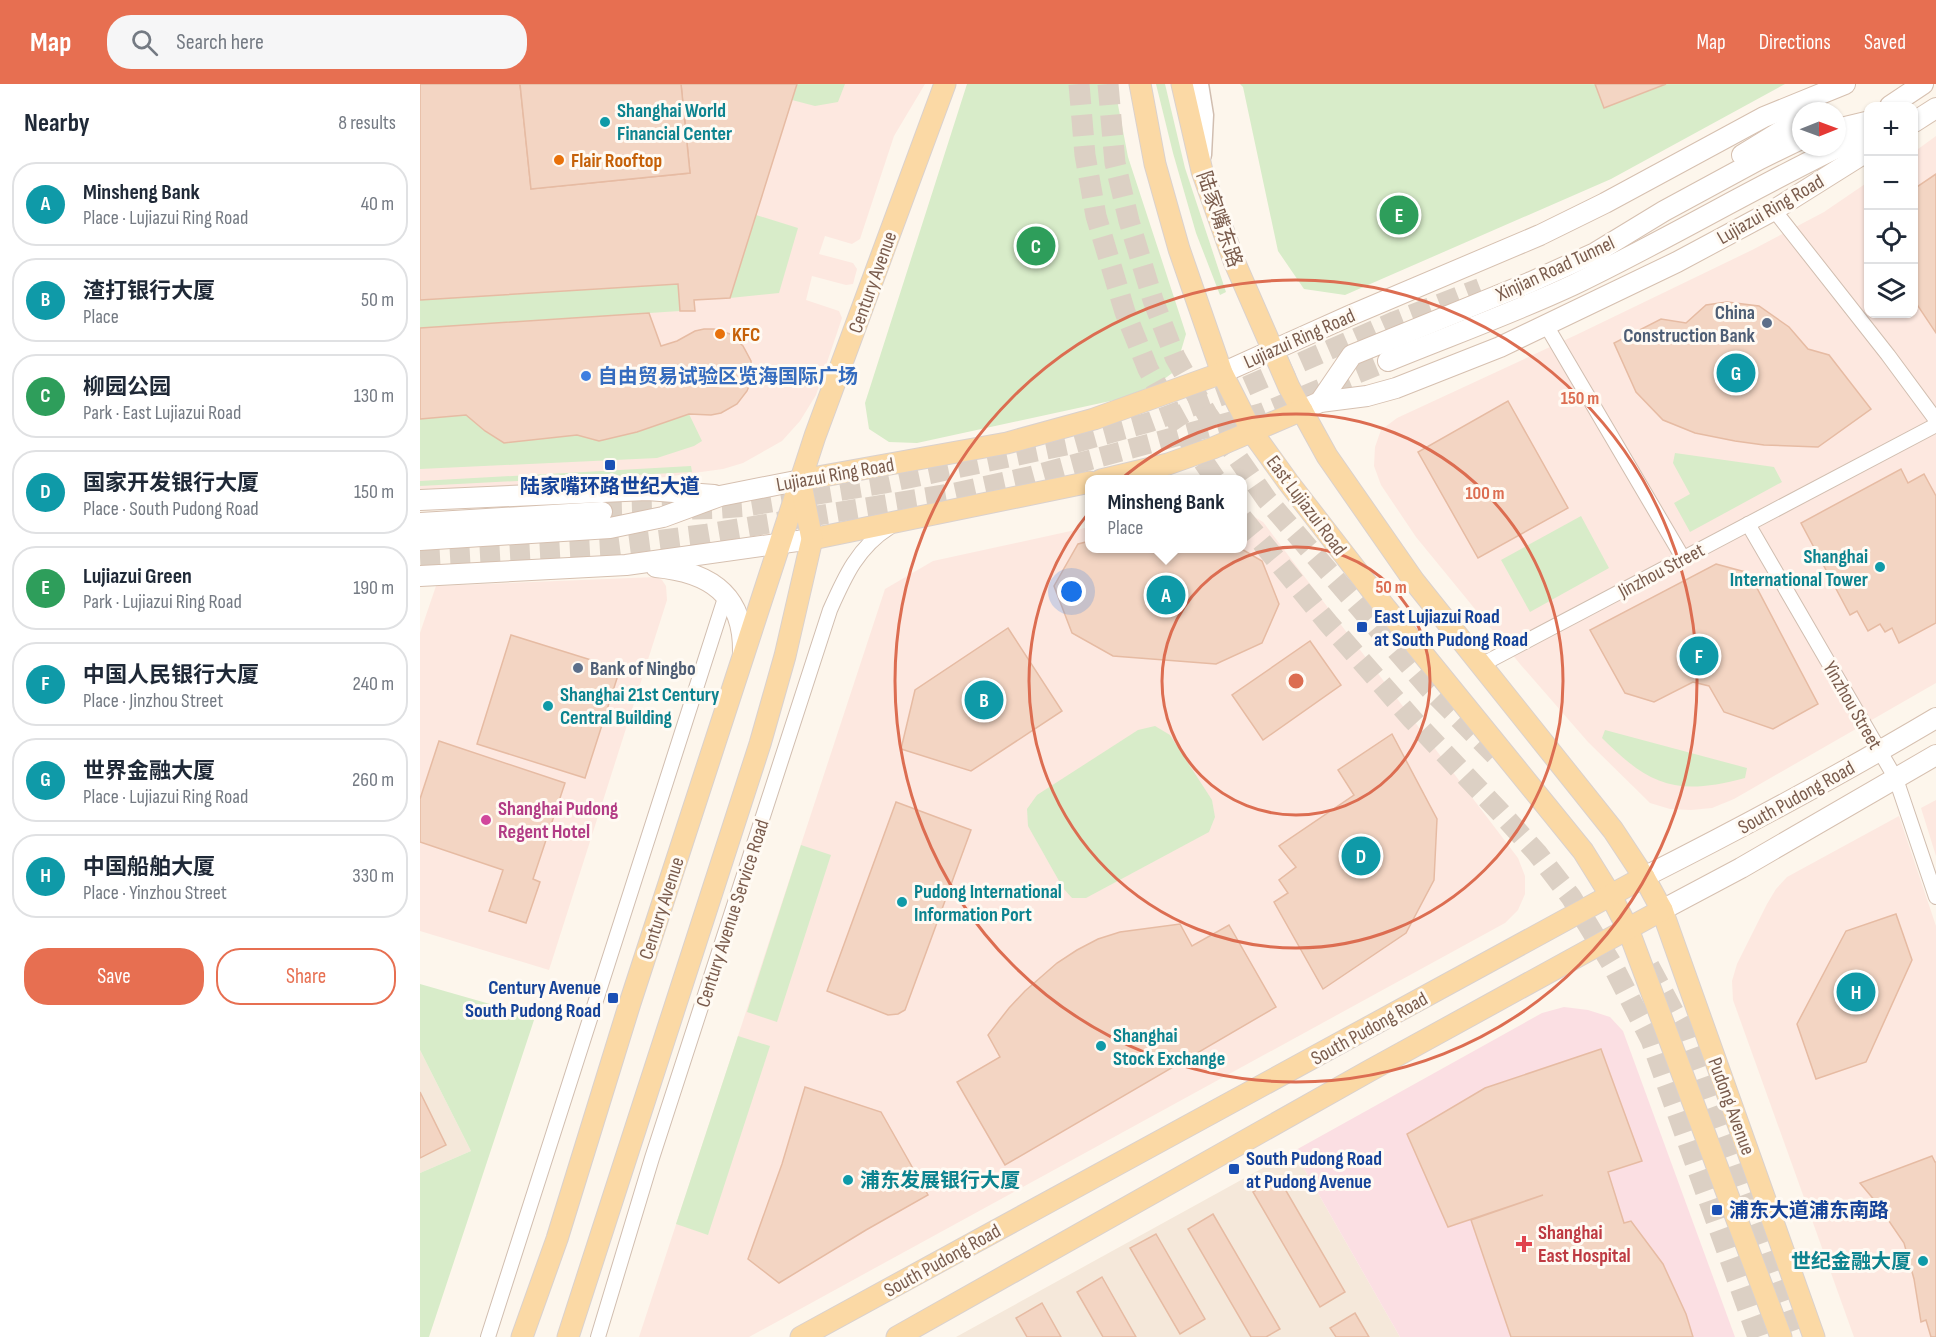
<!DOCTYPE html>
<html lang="en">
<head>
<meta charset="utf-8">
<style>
	:root { --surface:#fff; --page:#f6f6f7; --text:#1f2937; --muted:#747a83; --line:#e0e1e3; --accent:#e76f51 }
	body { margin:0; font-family:"Sofia Sans Condensed","Noto Sans SC",sans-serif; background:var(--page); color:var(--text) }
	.controls { position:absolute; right:18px; top:18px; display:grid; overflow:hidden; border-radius:12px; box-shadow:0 2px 4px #0004 }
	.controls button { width:54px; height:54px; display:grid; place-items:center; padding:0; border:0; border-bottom:2px solid var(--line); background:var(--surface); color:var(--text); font:30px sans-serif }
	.compass { position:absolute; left:1372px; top:18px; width:54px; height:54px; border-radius:50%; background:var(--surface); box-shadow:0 2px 4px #0004; rotate:89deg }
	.you { position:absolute; left:652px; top:508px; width:21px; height:21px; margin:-15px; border:4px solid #fff; border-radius:50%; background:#1a73e8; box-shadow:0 0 0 9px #1a73e833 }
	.badge { display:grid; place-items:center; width:39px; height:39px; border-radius:50%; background:var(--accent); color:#fff; font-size:20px; font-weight:700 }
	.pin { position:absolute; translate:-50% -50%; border:3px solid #fff; box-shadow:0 2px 6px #0006 }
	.popup { position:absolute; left:665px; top:391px; width:162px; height:78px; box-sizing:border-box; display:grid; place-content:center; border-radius:12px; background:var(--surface); filter:drop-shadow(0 2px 4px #0005); font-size:20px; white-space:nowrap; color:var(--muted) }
	.popup b { font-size:22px; color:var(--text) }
	.popup::after { content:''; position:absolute; left:50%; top:100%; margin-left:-12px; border:12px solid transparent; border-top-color:var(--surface) }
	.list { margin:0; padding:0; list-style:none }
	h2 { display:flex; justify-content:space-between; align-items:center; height:78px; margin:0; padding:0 24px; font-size:26px }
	h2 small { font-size:20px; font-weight:400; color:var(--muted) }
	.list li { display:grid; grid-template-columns:39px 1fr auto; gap:18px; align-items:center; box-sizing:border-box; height:84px; margin:0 12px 12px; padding:0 12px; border:2px solid var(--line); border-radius:24px }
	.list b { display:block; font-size:22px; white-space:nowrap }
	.list p { margin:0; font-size:20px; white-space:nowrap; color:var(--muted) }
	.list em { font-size:20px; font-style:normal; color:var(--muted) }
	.actions { display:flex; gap:12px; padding:18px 24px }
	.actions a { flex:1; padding:14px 0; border:2px solid var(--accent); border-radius:24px; text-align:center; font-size:21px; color:var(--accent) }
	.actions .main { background:var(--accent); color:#fff }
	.icon { flex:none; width:33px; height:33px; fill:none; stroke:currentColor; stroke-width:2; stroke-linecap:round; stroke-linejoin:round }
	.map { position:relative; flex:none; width:1516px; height:1253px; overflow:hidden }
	header { display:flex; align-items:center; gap:36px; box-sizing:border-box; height:84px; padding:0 30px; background:var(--accent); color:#fff }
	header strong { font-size:28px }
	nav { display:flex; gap:33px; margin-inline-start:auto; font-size:21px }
	.search { width:420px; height:54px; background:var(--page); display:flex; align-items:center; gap:15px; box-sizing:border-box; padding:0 21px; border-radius:24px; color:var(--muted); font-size:22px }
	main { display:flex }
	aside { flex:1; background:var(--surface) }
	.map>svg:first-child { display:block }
	.residential { fill:#f5e8da }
	.commercial { fill:#fde8e0 }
	.medical { fill:#fbdfe3 }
	.green { fill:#d8ecc9 }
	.building { fill:#f3d5c3; stroke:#e6bba3; stroke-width:1.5 }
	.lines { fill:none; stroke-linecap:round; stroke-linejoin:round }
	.secondary-tunnel { stroke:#dcd0c4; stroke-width:20; stroke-dasharray:20 10; stroke-linecap:butt }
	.primary-tunnel { stroke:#dcd0c4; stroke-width:21; stroke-dasharray:21 10; stroke-linecap:butt }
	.minor-casing { stroke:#d1beb0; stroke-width:16 }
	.tertiary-casing { stroke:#d1beb0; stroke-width:19 }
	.secondary-casing { stroke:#d6c0b0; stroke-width:22 }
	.primary-casing { stroke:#dad1cd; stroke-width:23 }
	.minor { stroke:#fff; stroke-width:14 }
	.tertiary { stroke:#fff; stroke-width:16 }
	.secondary { stroke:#fff; stroke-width:20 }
	.primary { stroke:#fbd9a5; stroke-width:21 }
	.ring { fill:none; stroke:#dc6d51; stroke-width:3 }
	.culture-dot { fill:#0f9aa8; stroke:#fffaf3; stroke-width:2 }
	.food-dot { fill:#e8710a; stroke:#fffaf3; stroke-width:2 }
	.service-dot { fill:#5c6f8a; stroke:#fffaf3; stroke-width:2 }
	.shop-dot { fill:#3f7fe0; stroke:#fffaf3; stroke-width:2 }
	.transit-dot { fill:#1a4fb4; stroke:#fffaf3; stroke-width:2 }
	.hotel-dot { fill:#d1479c; stroke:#fffaf3; stroke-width:2 }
	.health-dot { fill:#e0444e; stroke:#fffaf3; stroke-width:2 }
	.labels { text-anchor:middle; stroke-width:6; stroke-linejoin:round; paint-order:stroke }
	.culture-label { font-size:20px; font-weight:bold; fill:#0d838f; stroke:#fffaf3; text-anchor:start }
	.food-label { font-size:20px; font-weight:bold; fill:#c56008; stroke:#fffaf3; text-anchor:start }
	.street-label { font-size:20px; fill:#7a5c4d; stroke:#fffaf3 }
	.service-label { font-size:20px; font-weight:bold; fill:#4e5e75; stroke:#fffaf3; text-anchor:end }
	.shop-label { font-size:20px; font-weight:bold; fill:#366cbe; stroke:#fffaf3; text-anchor:start }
	.transit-label { font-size:20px; font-weight:bold; fill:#164399; stroke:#fffaf3; text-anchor:start }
	.hotel-label { font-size:20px; font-weight:bold; fill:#b23c85; stroke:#fffaf3; text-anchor:start }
	.health-label { font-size:20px; font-weight:bold; fill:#be3a42; stroke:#fffaf3; text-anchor:start }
	.centre { fill:#dc6d51; stroke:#fffaf3; stroke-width:3 }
	.ring-label { font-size:18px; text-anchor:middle; font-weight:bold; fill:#dc6d51; stroke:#fffaf3; stroke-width:6; stroke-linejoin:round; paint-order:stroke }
</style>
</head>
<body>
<header>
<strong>Map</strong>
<div class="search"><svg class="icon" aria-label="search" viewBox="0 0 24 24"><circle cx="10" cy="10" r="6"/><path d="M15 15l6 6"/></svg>Search here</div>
<nav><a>Map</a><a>Directions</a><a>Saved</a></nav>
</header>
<main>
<aside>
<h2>Nearby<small>8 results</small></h2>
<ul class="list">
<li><span class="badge" style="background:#0f9aa8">A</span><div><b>Minsheng Bank</b><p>Place · Lujiazui Ring Road</p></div><em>40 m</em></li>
<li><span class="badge" style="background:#0f9aa8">B</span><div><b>渣打银行大厦</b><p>Place</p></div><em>50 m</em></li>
<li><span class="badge" style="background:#2e9e5b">C</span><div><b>柳园公园</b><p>Park · East Lujiazui Road</p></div><em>130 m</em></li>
<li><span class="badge" style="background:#0f9aa8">D</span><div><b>国家开发银行大厦</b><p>Place · South Pudong Road</p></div><em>150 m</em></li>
<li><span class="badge" style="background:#2e9e5b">E</span><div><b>Lujiazui Green</b><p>Park · Lujiazui Ring Road</p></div><em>190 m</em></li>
<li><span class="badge" style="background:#0f9aa8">F</span><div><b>中国人民银行大厦</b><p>Place · Jinzhou Street</p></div><em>240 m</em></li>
<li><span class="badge" style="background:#0f9aa8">G</span><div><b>世界金融大厦</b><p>Place · Lujiazui Ring Road</p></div><em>260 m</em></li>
<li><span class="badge" style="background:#0f9aa8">H</span><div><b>中国船舶大厦</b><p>Place · Yinzhou Street</p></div><em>330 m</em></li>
</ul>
<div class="actions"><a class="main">Save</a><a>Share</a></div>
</aside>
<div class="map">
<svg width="1516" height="1253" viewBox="0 0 1516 1253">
	<rect width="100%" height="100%" fill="#fdf6ec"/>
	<g class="residential">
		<polygon points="0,966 51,1067 0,1089"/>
		<polygon points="874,1067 980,1253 536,1253"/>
	</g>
	<g class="commercial">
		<polygon points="0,0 505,0 474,52 440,155 432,160 405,152 399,170 433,179 437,185 433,200 426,201 392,192 386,216 419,227 422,234 396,311 380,337 362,357 323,379 303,385 237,394 0,408"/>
		<polygon points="1516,52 1516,599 1314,715 1292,724 1271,726 1250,725 1230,719 1168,658 1100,580 996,453 961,401 954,382 955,363 961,346 977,334 1156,251 1332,166 1404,128 1448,98 1448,230 1494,230 1494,68"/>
		<polygon points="823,426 843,438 1098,774 1105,792 1105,810 1098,826 1085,839 329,1253 219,1253 465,505 513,477 669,443 670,464 822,464"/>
		<polygon points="236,493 242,496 246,502 247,516 129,886 0,847 0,549 16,502"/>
		<polygon points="1516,716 1516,772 1501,724"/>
		<polygon points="1479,732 1516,842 1516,1253 1434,1253 1313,916 1312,897 1317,880 1347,820 1356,805 1367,793"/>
	</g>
	<polygon class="medical" points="1144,923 1168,926 1190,933 1203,947 1315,1253 980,1253 874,1067 1122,929"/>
	<g class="green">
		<polygon points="377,0 425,0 418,18 395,22 372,16"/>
		<polygon points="547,0 694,0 708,73 766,250 755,287 736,301 695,316 497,359 469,358 449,345 445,319"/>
		<polygon points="736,0 745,0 765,84 806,208 800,211 776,149 753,69"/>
		<polygon points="820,0 1365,0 1191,95 925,211 884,205 858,167 823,3"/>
		<polygon points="336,131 378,144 359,209 310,214"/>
		<polygon points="258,200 260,227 0,244 0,216"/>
		<polygon points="269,330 282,357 274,362 237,374 0,385 0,335 46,331 65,347 84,359 157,351 179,357 217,348"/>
		<polygon points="1255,369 1354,383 1362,398 1270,448 1254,419 1270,410 1253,379"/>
		<polygon points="271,382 272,388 0,402 0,397"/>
		<polygon points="1161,432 1189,484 1110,528 1081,476"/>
		<polygon points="735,642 750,651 792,716 795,733 789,748 666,814 652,814 643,804 608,742 607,725 617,711 718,646"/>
		<path d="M1185,646L1327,684L1325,694C1257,712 1231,703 1182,654Z"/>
		<polygon points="381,761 411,771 357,938 327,928"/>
		<polygon points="0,900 115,933 9,1253 0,1253 0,1089 51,1067 0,966"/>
		<polygon points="318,952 350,962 288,1151 256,1140"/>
	</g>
	<g class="building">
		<polygon points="0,0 100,0 111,105 270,89 261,0 377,0 310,214 274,216 275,227 260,227 258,200 0,216"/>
		<polygon points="100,0 261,0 270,89 111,105"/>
		<polygon points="1175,0 1246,0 1184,24"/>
		<polygon points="1516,90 1516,249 1494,216 1494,105"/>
		<polygon points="1307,218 1339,222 1369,243 1388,265 1409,271 1451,325 1398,363 1344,361 1315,357 1275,349 1243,336 1216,308 1194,259 1241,235 1266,239 1286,221"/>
		<polygon points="229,229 241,262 257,257 275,247 284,245 294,245 310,250 323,262 331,277 331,297 327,307 317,320 301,329 291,331 269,330 217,348 179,357 157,351 84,359 65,347 46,331 0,335 0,244"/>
		<polygon points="1088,317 1148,424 1058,474 998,368"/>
		<polygon points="1481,385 1488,399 1504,390 1516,412 1516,539 1479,559 1472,544 1465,548 1460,540 1448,547 1437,527 1430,531 1381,439"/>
		<polygon points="670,457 670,464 820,464 842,477 859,520 842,559 796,580 693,572 652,549 634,502 658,460"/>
		<polygon points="1296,480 1329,489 1398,620 1353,645 1304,628 1289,602 1273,598 1234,618 1205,609 1170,546"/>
		<polygon points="588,544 642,627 551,687 481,665 495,606"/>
		<polygon points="91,551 200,585 165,694 57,660"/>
		<polygon points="890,557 921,601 843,656 812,611"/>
		<polygon points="972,650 1017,735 1014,796 986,849 903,905 854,818 868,809 859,796 876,783 859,762 934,711 918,686"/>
		<polygon points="19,657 145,699 113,795 120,798 106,839 69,827 83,786 0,758 0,715"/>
		<polygon points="476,718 551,746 485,926 478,930 468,931 407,907"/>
		<polygon points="1476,830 1492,876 1446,978 1396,995 1377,940 1426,847"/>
		<polygon points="760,840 772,862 809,841 856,923 585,1081 537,998 580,973 568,951 589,924 605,907 637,879 657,866 678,855 700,848"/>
		<polygon points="1181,965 1222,1077 1188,1088 1204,1139 1211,1137 1243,1180 1266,1230 1273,1253 1091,1253 1051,1136 1123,1111 1028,1143 987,1050 1065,1004"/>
		<polygon points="385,1003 461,1028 508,1111 446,1146 359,1199 328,1175 362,1080"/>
		<polygon points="0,1008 26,1061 0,1074"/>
		<polygon points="1512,1072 1515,1078 1516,1078 1516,1253 1511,1253 1506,1236 1501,1238 1494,1195 1484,1159 1456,1118 1440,1099"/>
		<polygon points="858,1093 925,1208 900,1223 833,1108"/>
		<polygon points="793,1130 860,1245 846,1253 831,1253 768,1145"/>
		<polygon points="736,1150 785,1235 760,1250 710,1164"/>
		<polygon points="682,1193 716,1253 683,1253 657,1208"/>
		<polygon points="622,1219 641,1253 607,1253 596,1234"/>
		<polygon points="935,1229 949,1253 916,1253 910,1244"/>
	</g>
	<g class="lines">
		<g class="secondary-tunnel">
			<polyline points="182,428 294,425 323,423 462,400 648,361 730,338 822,304 975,237 1060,204"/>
			<polyline points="0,473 183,463 285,450 533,409 611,392 842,329 968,277"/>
		</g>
		<g class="primary-tunnel">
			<polyline points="659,0 665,71 676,132 705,228 728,285 760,343 796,396"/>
			<polyline points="688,0 695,79 709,137 733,216 755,273 787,330 847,416 1009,604 1075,671"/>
			<polyline points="822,434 908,539 992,635 1081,729 1117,769 1151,813 1193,882 1231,956 1338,1253"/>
			<polyline points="1229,882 1260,940 1373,1253"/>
		</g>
		<g class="minor-casing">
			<g id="minor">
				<polyline points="1354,126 1468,271 1516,336"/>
				<polyline points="1126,241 1263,474"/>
				<polyline points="1328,440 1476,695 1516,813"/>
				<polyline points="1061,581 1516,341"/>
				<polyline points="68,1253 306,511"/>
				<path d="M178,1253L232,1074L410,526C425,492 438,463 470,443"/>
			</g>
		</g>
		<g class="tertiary-casing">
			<polyline id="tertiary" points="780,0 785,31 783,71"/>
		</g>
		<g class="secondary-casing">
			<g id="secondary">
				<polyline points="1470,22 1503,0"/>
				<polyline points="1494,38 1516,24"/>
				<polyline points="1417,45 1446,38"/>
				<polyline points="1322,71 1381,35"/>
				<path d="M968,277C1029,252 1093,229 1153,201C1253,153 1348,95 1448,49"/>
				<polyline points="802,289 929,232 1120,151 1185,119 1344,33 1425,0"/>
				<polyline points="900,318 932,271 1111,198 1175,169 1244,127 1340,75 1381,55"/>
				<polyline points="882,326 900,318 947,312 976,304 1080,263 1257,178 1354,126 1448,67"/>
				<polyline points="0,416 227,406 294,411"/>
				<polyline points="0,439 182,428"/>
				<polyline points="0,456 190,444 243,433 300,412 381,396"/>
				<path d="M236,483C289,488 324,510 323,568"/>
				<polyline points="0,492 206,481 392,455"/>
				<path d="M1224,793C1323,743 1420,691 1516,634"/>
				<polyline points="1242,826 1321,784 1516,671"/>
			</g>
		</g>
		<g class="primary-casing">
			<g id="primary">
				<polyline points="720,0 735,80 759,165 802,289 832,348 868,398 964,522 1163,767 1191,812 1208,845 1361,1253"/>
				<polyline points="762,0 782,87 814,177 869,303 907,372 994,497 1193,746 1224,793 1242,826 1394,1253"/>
				<polyline points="381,396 587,359 674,335 802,289"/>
				<polyline points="681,396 748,380 793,364 882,326"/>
				<polyline points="392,455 670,398"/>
				<polyline points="102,1253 137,1155 210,919 395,352 525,0"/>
				<polyline points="148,1253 340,660 365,572 392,455 381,400"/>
				<polyline points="381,1253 1224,793"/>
				<polyline points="477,1253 949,987 1242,826"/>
			</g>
		</g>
		<use href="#minor" class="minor"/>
		<use href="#tertiary" class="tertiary"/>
		<use href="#secondary" class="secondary"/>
		<use href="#primary" class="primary"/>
	</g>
	<g class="ring">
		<circle cx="876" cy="597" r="134"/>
		<circle cx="876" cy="597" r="267"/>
		<circle cx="876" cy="597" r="401"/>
	</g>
	<g class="culture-dot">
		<circle cx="185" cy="38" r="6"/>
		<circle cx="1460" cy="483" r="6"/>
		<circle cx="128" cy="622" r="6"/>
		<circle cx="482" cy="818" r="6"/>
		<circle cx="681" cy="962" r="6"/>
		<circle cx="428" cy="1096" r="6"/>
		<circle cx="1503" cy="1177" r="6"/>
	</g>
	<g class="food-dot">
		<circle cx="139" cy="76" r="6"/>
		<circle cx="300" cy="250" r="6"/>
	</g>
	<g class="service-dot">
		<circle cx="1347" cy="239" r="6"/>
		<circle cx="158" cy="584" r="6"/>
	</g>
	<circle class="shop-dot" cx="166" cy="292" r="6"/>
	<g class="transit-dot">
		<rect x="184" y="375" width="12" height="12" rx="3"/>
		<rect x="936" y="537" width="12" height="12" rx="3"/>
		<rect x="187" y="908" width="12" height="12" rx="3"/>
		<rect x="808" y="1079" width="12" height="12" rx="3"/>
		<rect x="1291" y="1120" width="12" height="12" rx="3"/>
	</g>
	<circle class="hotel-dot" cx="66" cy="736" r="6"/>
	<path class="health-dot" d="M1101 1151h6v6h6v6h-6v6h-6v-6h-6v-6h6z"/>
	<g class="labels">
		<g class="culture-label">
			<text x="197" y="33">Shanghai World<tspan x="197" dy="23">Financial Center</tspan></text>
			<text x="1448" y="479" text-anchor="end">Shanghai<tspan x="1448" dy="23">International Tower</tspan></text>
			<text x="140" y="617">Shanghai 21st Century<tspan x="140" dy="23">Central Building</tspan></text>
			<text x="494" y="814">Pudong International<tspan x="494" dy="23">Information Port</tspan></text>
			<text x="693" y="958">Shanghai<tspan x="693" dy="23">Stock Exchange</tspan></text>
			<text x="440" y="1103">浦东发展银行大厦</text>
			<text x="1491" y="1184" text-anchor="end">世纪金融大厦</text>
		</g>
		<g class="food-label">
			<text x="151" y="83">Flair Rooftop</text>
			<text x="312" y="257">KFC</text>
		</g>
		<g class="street-label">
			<text transform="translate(1350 125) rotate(-30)" y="7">Lujiazui Ring Road</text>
			<text transform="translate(800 135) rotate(71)" y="7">陆家嘴东路</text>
			<text transform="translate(1135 184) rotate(-25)" y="7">Xinjian Road Tunnel</text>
			<text transform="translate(452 198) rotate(-70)" y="7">Century Avenue</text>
			<text transform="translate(879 254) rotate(-24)" y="7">Lujiazui Ring Road</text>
			<text transform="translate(415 390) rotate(-10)" y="7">Lujiazui Ring Road</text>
			<text transform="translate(887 421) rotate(53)" y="7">East Lujiazui Road</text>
			<text transform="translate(1241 486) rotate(-28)" y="7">Jinzhou Street</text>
			<text transform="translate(1433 621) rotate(60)" y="7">Yinzhou Street</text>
			<text transform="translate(1376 713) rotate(-29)" y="7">South Pudong Road</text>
			<text transform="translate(241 824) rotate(-72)" y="7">Century Avenue</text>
			<text transform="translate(312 829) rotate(-72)" y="7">Century Avenue Service Road</text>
			<text transform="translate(949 944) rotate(-29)" y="7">South Pudong Road</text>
			<text transform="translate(1312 1022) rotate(70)" y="7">Pudong Avenue</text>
			<text transform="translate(522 1176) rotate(-29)" y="7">South Pudong Road</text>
		</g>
		<g class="service-label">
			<text x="1335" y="235">China<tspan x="1335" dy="23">Construction Bank</tspan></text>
			<text x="170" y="591" text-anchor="start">Bank of Ningbo</text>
		</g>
		<g class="shop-label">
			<text x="178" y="299">自由贸易试验区览海国际广场</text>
		</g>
		<g class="transit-label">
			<text x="190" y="409" text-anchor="middle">陆家嘴环路世纪大道</text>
			<text x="954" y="539">East Lujiazui Road<tspan x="954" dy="23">at South Pudong Road</tspan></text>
			<text x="181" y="910" text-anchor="end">Century Avenue<tspan x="181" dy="23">South Pudong Road</tspan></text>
			<text x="826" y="1081">South Pudong Road<tspan x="826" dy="23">at Pudong Avenue</tspan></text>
			<text x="1309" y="1133">浦东大道浦东南路</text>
		</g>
		<g class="hotel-label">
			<text x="78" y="731">Shanghai Pudong<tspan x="78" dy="23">Regent Hotel</tspan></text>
		</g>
		<g class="health-label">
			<text x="1118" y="1155">Shanghai<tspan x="1118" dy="23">East Hospital</tspan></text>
		</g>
	</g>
	<circle cx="876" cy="597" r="9" class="centre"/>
	<g class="ring-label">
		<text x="1160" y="320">150 m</text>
		<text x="1065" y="415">100 m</text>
		<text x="971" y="509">50 m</text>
	</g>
</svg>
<div class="controls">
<button>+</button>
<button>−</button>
<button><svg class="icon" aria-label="locate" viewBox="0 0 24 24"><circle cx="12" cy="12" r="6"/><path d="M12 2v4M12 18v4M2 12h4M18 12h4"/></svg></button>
<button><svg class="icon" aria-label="layers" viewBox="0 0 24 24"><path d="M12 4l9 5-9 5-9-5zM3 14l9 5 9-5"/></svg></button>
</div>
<svg class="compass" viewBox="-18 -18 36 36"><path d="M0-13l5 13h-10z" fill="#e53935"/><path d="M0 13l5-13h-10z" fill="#747a83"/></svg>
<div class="you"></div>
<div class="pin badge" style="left:746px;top:511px;background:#0f9aa8">A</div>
<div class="popup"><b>Minsheng Bank</b>Place</div>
<div class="pin badge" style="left:564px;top:616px;background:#0f9aa8">B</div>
<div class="pin badge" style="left:616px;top:162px;background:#2e9e5b">C</div>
<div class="pin badge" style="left:941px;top:772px;background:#0f9aa8">D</div>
<div class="pin badge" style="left:979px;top:131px;background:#2e9e5b">E</div>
<div class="pin badge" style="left:1279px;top:572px;background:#0f9aa8">F</div>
<div class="pin badge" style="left:1316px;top:289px;background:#0f9aa8">G</div>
<div class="pin badge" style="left:1436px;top:908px;background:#0f9aa8">H</div>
</div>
</main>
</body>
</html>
